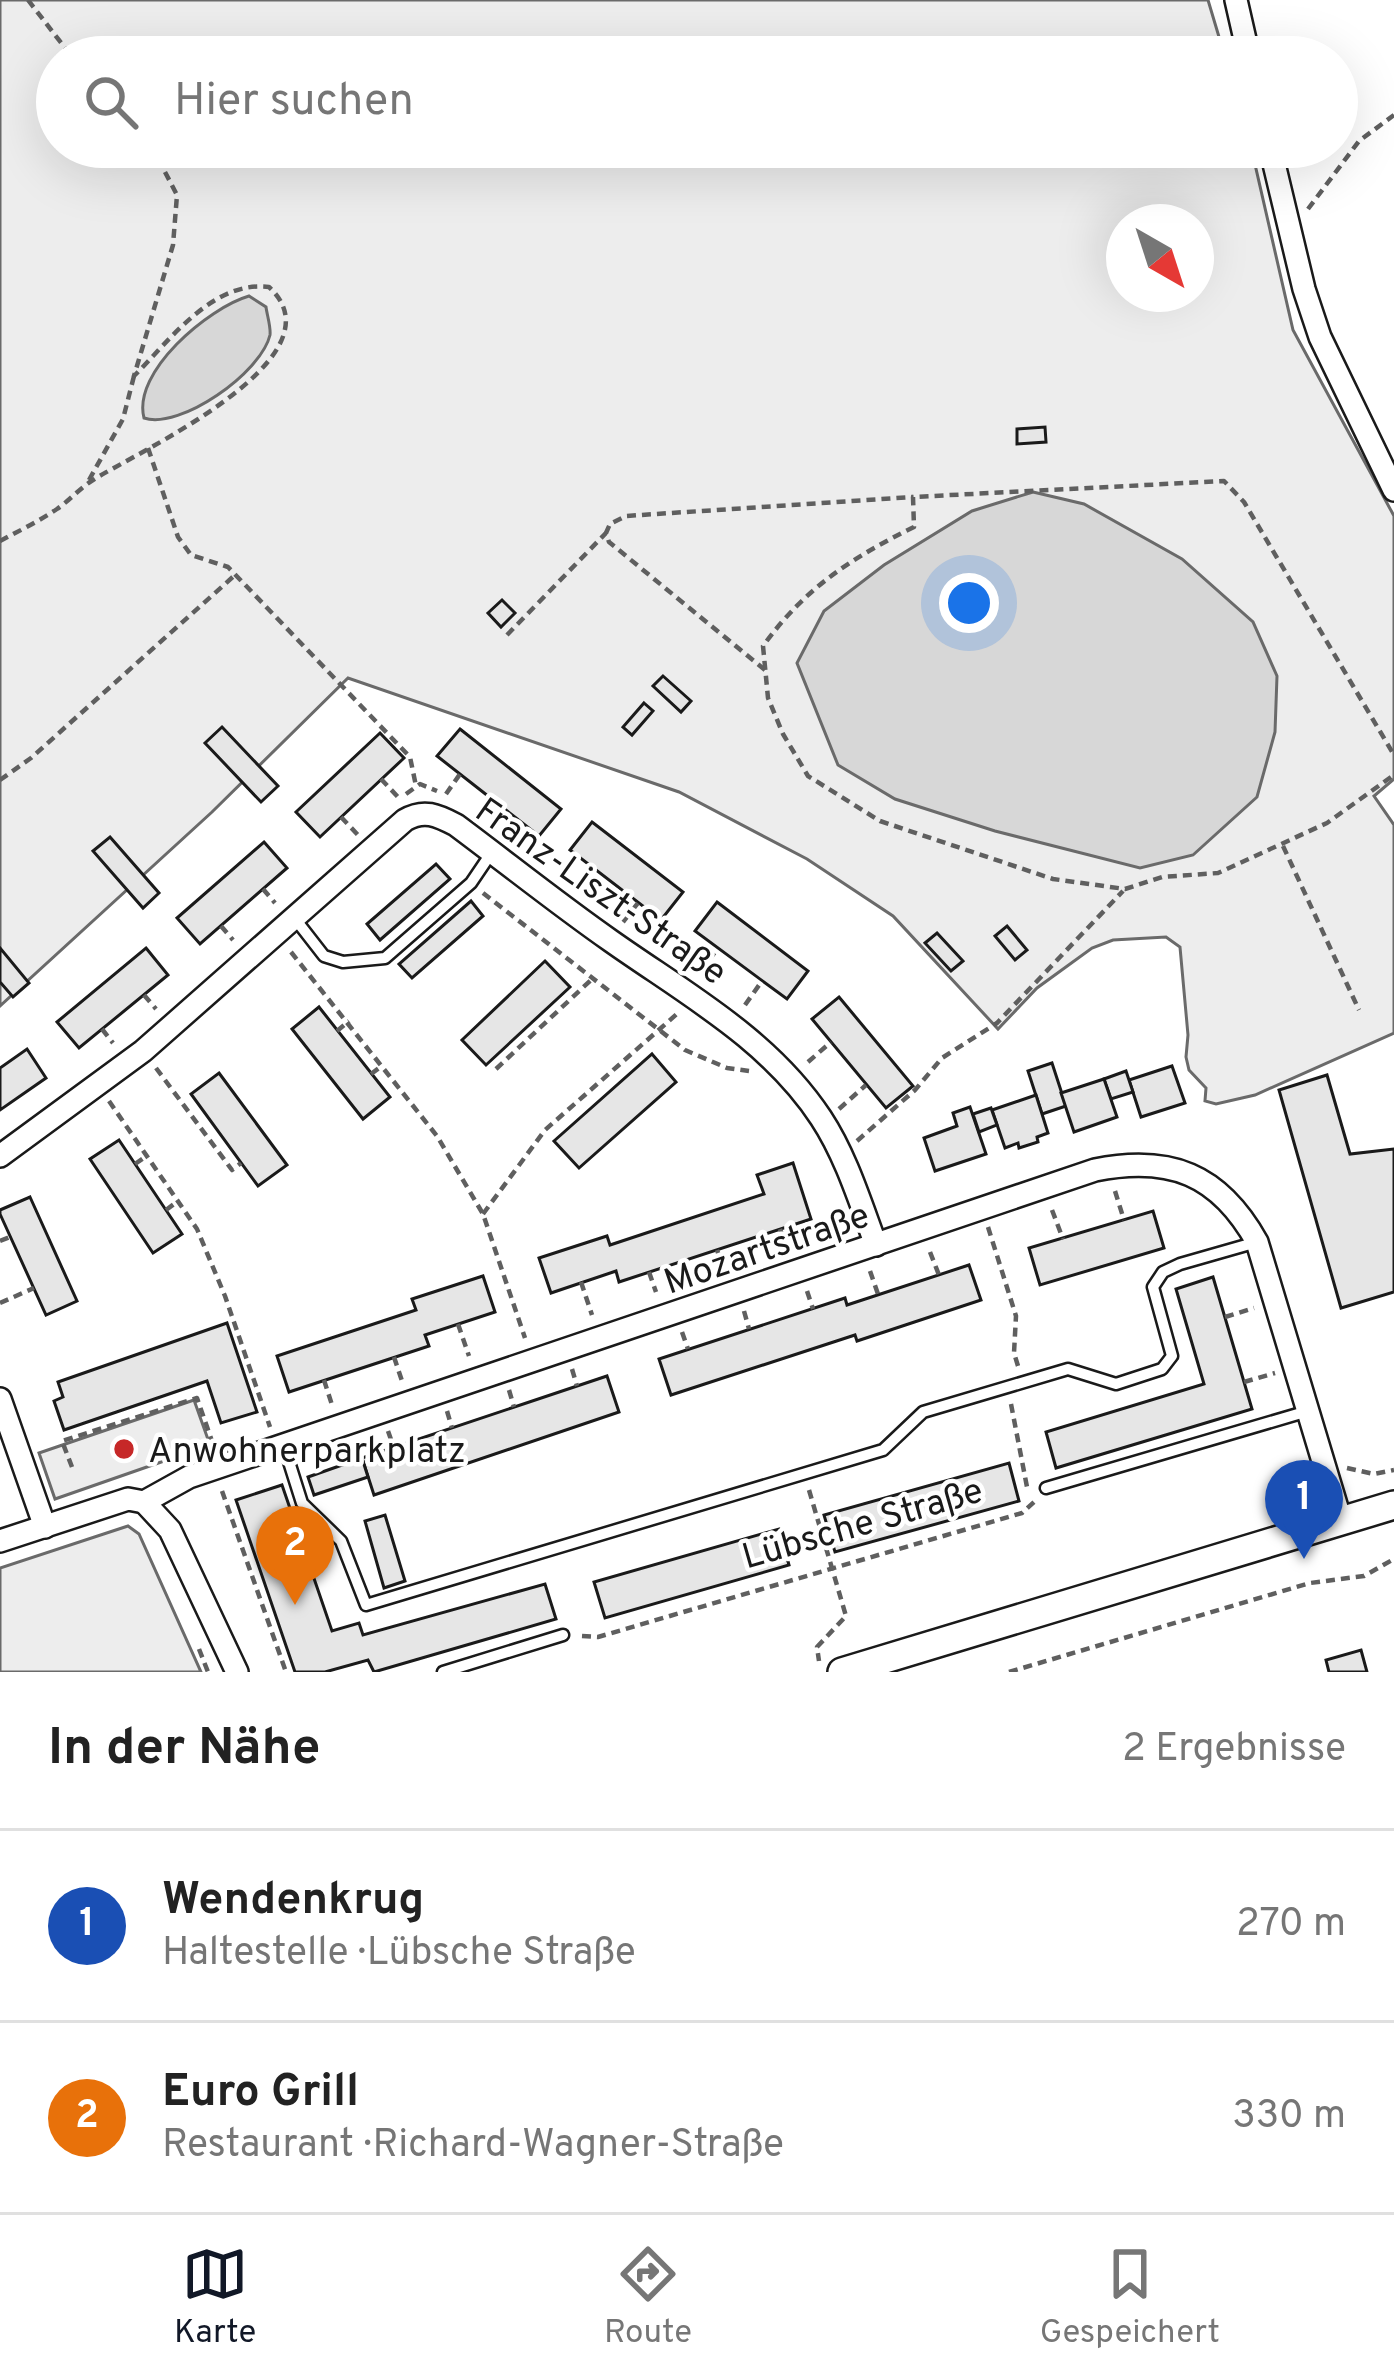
<!DOCTYPE html>
<html lang="de">
<head>
<meta charset="utf-8">
<style>
	:root { --surface:#fff; --page:#f2f2f2; --text:#222; --muted:#767676; --line:#e0e0e0; --accent:#111827 }
	body { margin:0; font-family:Overpass,sans-serif; background:var(--page); color:var(--text) }
	.compass { position:absolute; left:1106px; top:204px; width:108px; height:108px; border-radius:50%; background:var(--surface); box-shadow:0 12px 48px #0002; rotate:141deg }
	.you { position:absolute; left:969px; top:603px; width:42px; height:42px; margin:-30px; border:9px solid #fff; border-radius:50%; background:#1a73e8; box-shadow:0 0 0 18px #1a73e833 }
	.badge { display:grid; place-items:center; width:78px; height:78px; border-radius:50%; background:var(--accent); color:#fff; font-size:39px; font-weight:700 }
	.pin { position:absolute; translate:-50% -99px; filter:drop-shadow(0 3px 6px #0008) }
	.pin::after { content:''; position:absolute; top:63px; width:42px; height:36px; background:inherit; clip-path:polygon(0 0,100% 0,50% 100%) }
	.list { margin:0; padding:0; list-style:none }
	h2 { display:flex; justify-content:space-between; align-items:center; height:156px; margin:0; padding:0 48px; font-size:51px }
	h2 small { font-size:39px; font-weight:400; color:var(--muted) }
	.list li { display:grid; grid-template-columns:78px 1fr auto; gap:36px; align-items:center; box-sizing:border-box; height:192px; padding:0 48px; border-top:3px solid var(--line) }
	.list b { display:block; font-size:45px; white-space:nowrap }
	.list p { margin:0; font-size:39px; white-space:nowrap; color:var(--muted) }
	.list em { font-size:39px; font-style:normal; color:var(--muted) }
	.icon { flex:none; width:66px; height:66px; fill:none; stroke:currentColor; stroke-width:2; stroke-linecap:round; stroke-linejoin:round }
	.map { position:relative; flex:none; width:1394px; height:1672px; overflow:hidden }
	.search { position:absolute; background:var(--surface); box-shadow:0 12px 48px #0002; left:36px; right:36px; top:36px; height:132px; display:flex; align-items:center; gap:30px; box-sizing:border-box; padding:0 42px; border-radius:66px; color:var(--muted); font-size:45px }
	.sheet { height:540px; background:var(--surface) }
	nav { display:flex; justify-content:space-around; align-items:center; box-sizing:border-box; height:168px; border-top:3px solid var(--line); background:var(--surface); font-size:33px; color:var(--muted) }
	nav a { display:grid; justify-items:center; gap:6px }
	nav .on { color:var(--accent) }
	.map>svg:first-child { display:block }
	.built { fill:#ededed; stroke:#6a6a6a; stroke-width:3; fill-rule:evenodd }
	.water { fill:#d7d7d7; stroke:#6a6a6a; stroke-width:3 }
	.building { fill:#e6e6e6; stroke:#1a1a1a; stroke-width:3 }
	.lines { fill:none; stroke-linecap:round; stroke-linejoin:round }
	.service-casing { stroke:#1a1a1a; stroke-width:15 }
	.minor-casing { stroke:#1a1a1a; stroke-width:26 }
	.tertiary-casing { stroke:#1a1a1a; stroke-width:32 }
	.path { stroke:#5f5f5f; stroke-width:4.5; stroke-dasharray:9 6; stroke-linecap:butt }
	.service { stroke:#fff; stroke-width:10 }
	.minor { stroke:#fff; stroke-width:21 }
	.tertiary { stroke:#fff; stroke-width:27 }
	.poi-dot { fill:#c62828; stroke:#fff; stroke-width:4.5 }
	.labels { text-anchor:middle; stroke-width:9; stroke-linejoin:round; paint-order:stroke }
	.street-label { font-size:36px; fill:#1a1a1a; stroke:#fff }
	.poi-label { font-size:36px; fill:#1a1a1a; stroke:#fff; text-anchor:start }
</style>
</head>
<body>
<div class="map">
<svg width="1394" height="1672" viewBox="0 0 1394 1672">
	<rect width="100%" height="100%" fill="#fff"/>
	<g class="built">
		<path d="M0,0H1208L1225,57H57V147H1251L1293,330L1394,516V779L1374,796L1394,825V1033L1255,1095L1216,1104L1205,1101L1206,1088L1189,1070L1186,1057L1188,1035L1180,947L1166,937L1113,940L1092,948L1037,988L998,1029L893,916L807,859L679,792L348,678L212,812L0,1006ZM1124,222H1196V294H1124Z"/>
		<polygon points="194,1400 210,1445 55,1499 39,1453"/>
		<polygon points="128,1526 139,1534 201,1672 0,1672 0,1568"/>
	</g>
	<g class="water">
		<path d="M249,296L266,307C267,315 271,327 270,335C261,373 180,430 144,418C132,372 208,308 249,296Z"/>
		<polygon points="1033,492 1084,504 1182,559 1253,622 1277,676 1275,732 1257,797 1193,855 1140,868 995,831 895,799 838,765 797,663 824,611 884,565 972,511"/>
	</g>
	<g class="building">
		<polygon points="1045,427 1046,442 1017,444 1017,429"/>
		<polygon points="502,600 515,613 501,627 488,613"/>
		<polygon points="663,676 691,701 681,712 653,686"/>
		<polygon points="644,703 653,711 632,735 623,727"/>
		<polygon points="222,727 278,786 261,802 205,743"/>
		<polygon points="460,729 561,809 539,836 437,756"/>
		<polygon points="380,733 404,758 320,837 296,812"/>
		<polygon points="592,822 683,892 661,920 570,850"/>
		<polygon points="110,837 159,893 143,908 93,851"/>
		<polygon points="264,842 287,868 200,944 177,918"/>
		<polygon points="436,864 450,879 380,940 367,924"/>
		<polygon points="471,901 483,916 412,978 399,964"/>
		<polygon points="717,902 808,971 787,999 695,931"/>
		<polygon points="1007,926 1027,950 1015,960 995,936"/>
		<polygon points="937,933 963,961 951,971 925,943"/>
		<polygon points="0,948 29,983 13,997 0,982"/>
		<polygon points="146,948 168,975 79,1048 57,1022"/>
		<polygon points="545,961 570,987 486,1065 462,1040"/>
		<polygon points="839,997 913,1086 886,1108 812,1019"/>
		<polygon points="319,1007 390,1097 363,1119 292,1029"/>
		<polygon points="27,1049 46,1078 0,1110 0,1068"/>
		<polygon points="652,1054 676,1082 579,1168 554,1141"/>
		<polygon points="1052,1063 1066,1106 1042,1114 1028,1071"/>
		<polygon points="1172,1066 1185,1103 1141,1117 1129,1080"/>
		<polygon points="1126,1071 1133,1092 1111,1099 1104,1079"/>
		<polygon points="219,1073 287,1165 258,1186 191,1094"/>
		<polygon points="1327,1075 1350,1154 1394,1149 1394,1292 1341,1308 1279,1090"/>
		<polygon points="1104,1079 1117,1117 1074,1132 1061,1093"/>
		<polygon points="1036,1095 1048,1133 1037,1137 1038,1142 1019,1148 1018,1143 1005,1148 992,1110"/>
		<polygon points="970,1107 986,1154 935,1171 924,1138 957,1126 953,1113"/>
		<polygon points="991,1108 997,1125 979,1132 973,1114"/>
		<polygon points="119,1140 182,1234 153,1253 90,1159"/>
		<polygon points="793,1163 811,1219 619,1282 616,1271 551,1293 539,1258 607,1236 610,1245 764,1194 757,1175"/>
		<polygon points="30,1197 77,1301 46,1315 0,1214 0,1210"/>
		<polygon points="1153,1211 1164,1248 1040,1285 1029,1248"/>
		<polygon points="969,1265 981,1300 857,1341 855,1335 671,1395 659,1359 845,1298 847,1305"/>
		<polygon points="483,1276 495,1312 425,1335 429,1346 289,1392 277,1356 416,1310 412,1299"/>
		<polygon points="1213,1277 1252,1409 1056,1468 1046,1432 1204,1384 1176,1289"/>
		<polygon points="227,1323 257,1412 221,1423 207,1381 64,1430 54,1401 63,1397 58,1382"/>
		<polygon points="607,1376 619,1412 374,1495 362,1458"/>
		<polygon points="362,1458 368,1477 314,1495 308,1477"/>
		<polygon points="1009,1463 1019,1501 835,1552 824,1515"/>
		<polygon points="282,1485 332,1631 359,1623 363,1635 545,1584 556,1619 374,1672 368,1660 325,1672 295,1672 236,1500"/>
		<polygon points="385,1515 405,1581 384,1588 365,1521"/>
		<polygon points="779,1529 789,1565 605,1618 594,1582"/>
		<polygon points="1361,1650 1367,1672 1329,1672 1326,1660"/>
	</g>
	<g class="lines">
		<g class="service-casing">
			<g id="service">
				<polyline points="296,920 324,956 343,962 385,958 471,883 492,852"/>
				<polyline points="284,1446 302,1503 341,1541 366,1605 883,1450 923,1412 1068,1369 1116,1384 1162,1369 1172,1356 1153,1287 1163,1272 1180,1264 1257,1242"/>
				<polyline points="1046,1488 1308,1411"/>
				<polyline points="443,1672 563,1635"/>
			</g>
		</g>
		<g class="minor-casing">
			<g id="minor">
				<polyline points="1236,0 1249,57"/>
				<polyline points="1270,147 1304,289 1320,337 1394,490"/>
				<path d="M0,1156L143,1051L405,820C424,809 437,815 456,825C507,863 558,904 611,941C686,994 769,1039 821,1118C846,1156 860,1202 876,1245"/>
				<polyline points="0,1399 45,1527"/>
				<polyline points="144,1502 170,1530 237,1672"/>
				<path d="M0,1541L128,1499L144,1502L189,1477L1095,1170C1170,1155 1219,1174 1257,1242L1341,1521"/>
			</g>
		</g>
		<g class="tertiary-casing">
			<polyline id="tertiary" points="842,1672 1394,1505"/>
		</g>
		<g class="path">
			<polyline points="28,0 72,57"/>
			<polyline points="1308,209 1359,141 1394,115"/>
			<polyline points="148,448 178,537 191,555 228,567 410,757 416,786"/>
			<polyline points="89,480 123,419 134,376"/>
			<path d="M0,541C19,531 39,521 57,509C70,500 80,488 93,480C137,452 346,358 269,287C213,280 170,340 134,376L173,245L177,195L152,147"/>
			<polyline points="507,635 606,533"/>
			<polyline points="765,670 609,542 606,533 610,524 626,516 913,497"/>
			<path d="M1391,777L1327,823L1218,873L1162,877L1125,889L1053,879L880,821L808,776L783,734L768,698L763,646C805,588 851,558 914,527L913,497L1224,481L1244,502L1394,755"/>
			<polyline points="381,779 398,797"/>
			<polyline points="0,780 31,758 235,575"/>
			<polyline points="406,794 420,784 437,791"/>
			<polyline points="446,794 460,774"/>
			<polyline points="341,817 358,835"/>
			<polyline points="505,833 517,819"/>
			<polyline points="1283,846 1359,1010"/>
			<polyline points="579,887 594,868"/>
			<polyline points="263,889 275,903"/>
			<polyline points="483,893 685,1050 727,1068 749,1071"/>
			<polyline points="623,922 638,903"/>
			<polyline points="221,926 233,940"/>
			<polyline points="291,952 437,1136 483,1214 525,1338"/>
			<polyline points="700,972 718,948"/>
			<polyline points="144,995 156,1009"/>
			<polyline points="745,1005 762,981"/>
			<polyline points="102,1029 113,1043"/>
			<polyline points="337,1031 349,1021"/>
			<polyline points="808,1062 831,1042"/>
			<polyline points="156,1068 232,1170 241,1163"/>
			<polyline points="496,1069 592,979"/>
			<polyline points="371,1074 383,1065"/>
			<polyline points="109,1101 197,1229 225,1296 270,1427"/>
			<polyline points="839,1109 866,1085"/>
			<polyline points="857,1141 915,1090 942,1058 997,1023 1123,891"/>
			<polyline points="135,1164 148,1155"/>
			<polyline points="1115,1191 1124,1220"/>
			<polyline points="166,1210 178,1201"/>
			<polyline points="1052,1210 1063,1239"/>
			<polyline points="483,1214 545,1130 678,1013"/>
			<polyline points="988,1227 1016,1316 1014,1353 1018,1366"/>
			<polyline points="780,1229 787,1249"/>
			<polyline points="0,1241 10,1237"/>
			<polyline points="717,1250 725,1273"/>
			<polyline points="930,1252 939,1275"/>
			<polyline points="870,1271 878,1294"/>
			<polyline points="649,1272 656,1292"/>
			<polyline points="581,1282 592,1315"/>
			<polyline points="807,1291 813,1309"/>
			<polyline points="0,1303 34,1288"/>
			<polyline points="744,1311 749,1329"/>
			<polyline points="1225,1317 1254,1308"/>
			<polyline points="458,1324 469,1356"/>
			<polyline points="682,1332 688,1349"/>
			<polyline points="394,1357 403,1384"/>
			<polyline points="572,1369 577,1386"/>
			<polyline points="324,1380 333,1408"/>
			<polyline points="1244,1382 1275,1373"/>
			<polyline points="509,1390 514,1407"/>
			<polyline points="1011,1404 1027,1487"/>
			<polyline points="447,1411 452,1428"/>
			<polyline points="388,1431 394,1448"/>
			<polyline points="72,1467 62,1441 197,1398 214,1447"/>
			<polyline points="1347,1468 1374,1474 1394,1470"/>
			<polyline points="809,1490 846,1616 817,1647 819,1661"/>
			<polyline points="222,1491 286,1672"/>
			<polyline points="582,1636 598,1637 1022,1513 1034,1502"/>
			<polyline points="199,1649 208,1672"/>
			<polyline points="1009,1672 1310,1583 1364,1576 1394,1559"/>
		</g>
		<use href="#service" class="service"/>
		<use href="#minor" class="minor"/>
		<use href="#tertiary" class="tertiary"/>
	</g>
	<circle class="poi-dot" cx="124" cy="1449" r="12"/>
	<g class="labels">
		<g class="street-label">
			<text transform="translate(602 890) rotate(35)" y="13">Franz-Liszt-Straße</text>
			<text transform="translate(766 1247) rotate(-19)" y="13">Mozartstraße</text>
			<text transform="translate(862 1522) rotate(-16)" y="13">Lübsche Straße</text>
		</g>
		<g class="poi-label">
			<text x="148" y="1462">Anwohnerparkplatz</text>
		</g>
	</g>
</svg>
<svg class="compass" viewBox="-18 -18 36 36"><path d="M0-13l5 13h-10z" fill="#e53935"/><path d="M0 13l5-13h-10z" fill="#767676"/></svg>
<div class="you"></div>
<div class="pin badge" style="left:1304px;top:1559px;background:#1a4fb4">1</div>
<div class="pin badge" style="left:295px;top:1605px;background:#e8710a">2</div>
<div class="search"><svg class="icon" aria-label="search" viewBox="0 0 24 24"><circle cx="10" cy="10" r="6"/><path d="M15 15l6 6"/></svg>Hier suchen</div>
</div>
<section class="sheet">
<h2>In der Nähe<small>2 Ergebnisse</small></h2>
<ul class="list">
<li><span class="badge" style="background:#1a4fb4">1</span><div><b>Wendenkrug</b><p>Haltestelle · Lübsche Straße</p></div><em>270 m</em></li>
<li><span class="badge" style="background:#e8710a">2</span><div><b>Euro Grill</b><p>Restaurant · Richard-Wagner-Straße</p></div><em>330 m</em></li>
</ul>
</section>
<nav>
<a class="on"><svg class="icon" aria-label="map" viewBox="0 0 24 24"><path d="M3 6l6-2 6 2 6-2v14l-6 2-6-2-6 2zM9 4v14M15 6v14"/></svg>Karte</a>
<a><svg class="icon" aria-label="directions" viewBox="0 0 24 24"><path d="M12 3l9 9-9 9-9-9zM9 14v-3h6M13 9l2 2-2 2"/></svg>Route</a>
<a><svg class="icon" aria-label="saved" viewBox="0 0 24 24"><path d="M7 4h10v16l-5-4-5 4z"/></svg>Gespeichert</a>
</nav>
</body>
</html>
